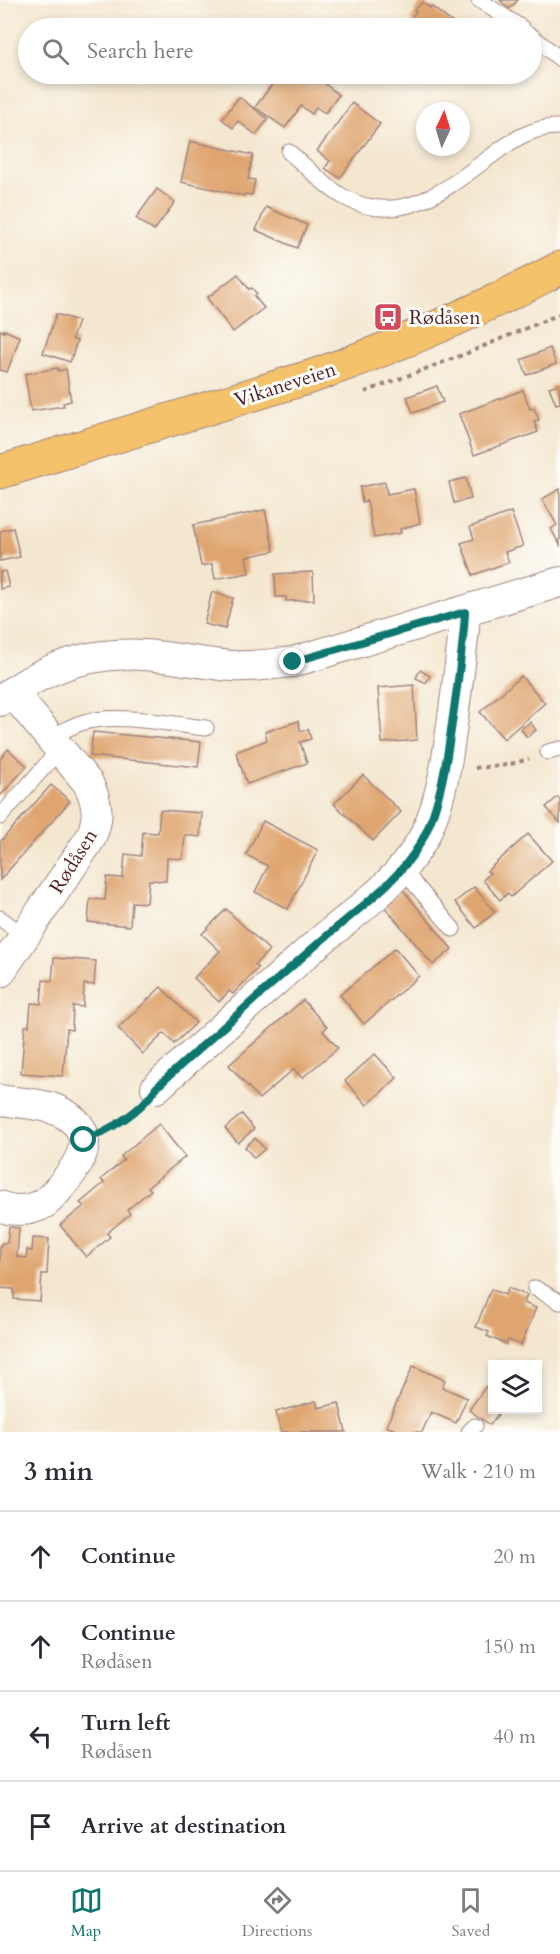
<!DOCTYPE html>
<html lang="en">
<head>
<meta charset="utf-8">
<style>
	:root { --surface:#fff; --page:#f2f2f3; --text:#2b2b33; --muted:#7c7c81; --line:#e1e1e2; --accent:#0f766e }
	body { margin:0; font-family:Cardo,serif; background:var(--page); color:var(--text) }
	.controls { position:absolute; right:18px; bottom:18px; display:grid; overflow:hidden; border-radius:0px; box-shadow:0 3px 9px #0003 }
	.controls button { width:54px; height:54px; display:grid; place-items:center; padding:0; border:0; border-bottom:2px solid var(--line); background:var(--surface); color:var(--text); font:30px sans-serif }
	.compass { position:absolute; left:416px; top:102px; width:54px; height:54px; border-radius:50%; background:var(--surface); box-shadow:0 3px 9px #0003; rotate:4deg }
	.stop { position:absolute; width:18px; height:18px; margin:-14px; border:4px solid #0f766e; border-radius:50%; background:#fff }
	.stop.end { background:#0f766e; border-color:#fff; box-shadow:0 2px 6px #0008 }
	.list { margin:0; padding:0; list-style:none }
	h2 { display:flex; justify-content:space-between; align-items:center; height:78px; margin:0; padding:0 24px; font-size:26px }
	h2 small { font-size:20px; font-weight:400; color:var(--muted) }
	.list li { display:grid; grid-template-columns:39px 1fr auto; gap:18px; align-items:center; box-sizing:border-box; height:90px; padding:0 24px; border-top:2px solid var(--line) }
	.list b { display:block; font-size:22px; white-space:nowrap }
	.list p { margin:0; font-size:20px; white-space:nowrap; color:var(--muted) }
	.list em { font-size:20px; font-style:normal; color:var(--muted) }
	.icon { flex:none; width:33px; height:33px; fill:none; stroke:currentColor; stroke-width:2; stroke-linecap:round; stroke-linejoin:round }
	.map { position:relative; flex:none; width:560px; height:1432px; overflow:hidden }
	.search { position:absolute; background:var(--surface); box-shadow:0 3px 9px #0003; left:18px; right:18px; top:18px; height:66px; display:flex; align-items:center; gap:15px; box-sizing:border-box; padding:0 21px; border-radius:33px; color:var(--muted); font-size:22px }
	.sheet { height:438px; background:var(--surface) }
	nav { display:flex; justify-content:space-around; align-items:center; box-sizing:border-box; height:84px; border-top:2px solid var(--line); background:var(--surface); font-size:16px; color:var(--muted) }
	nav a { display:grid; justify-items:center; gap:3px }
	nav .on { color:var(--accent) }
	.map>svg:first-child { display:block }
	.building { fill:#dfa570 }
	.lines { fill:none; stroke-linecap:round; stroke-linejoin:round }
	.service-casing { stroke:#9f837e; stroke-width:17 }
	.minor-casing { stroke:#9f837e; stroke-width:32 }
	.primary-casing { stroke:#9f837e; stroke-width:35 }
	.path { stroke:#9f837e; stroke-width:4; stroke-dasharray:4.5 4.5; stroke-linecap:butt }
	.service { stroke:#fff; stroke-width:15 }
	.minor { stroke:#fff; stroke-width:30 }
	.primary { stroke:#f4c26a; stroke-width:33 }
	.route { stroke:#0f766e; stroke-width:8 }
	.labels { text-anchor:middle; stroke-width:6; stroke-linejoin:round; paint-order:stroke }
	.poi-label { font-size:20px; fill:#4a1f2b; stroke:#fdfcf7; text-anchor:start }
	.street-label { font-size:20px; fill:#4a1f2b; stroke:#fdfcf7 }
</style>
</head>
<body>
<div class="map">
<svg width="560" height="1432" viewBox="0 0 560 1432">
	<rect width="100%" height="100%" fill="#fdfcf7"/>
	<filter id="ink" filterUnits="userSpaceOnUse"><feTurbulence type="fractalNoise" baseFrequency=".0167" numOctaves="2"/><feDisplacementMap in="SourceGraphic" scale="12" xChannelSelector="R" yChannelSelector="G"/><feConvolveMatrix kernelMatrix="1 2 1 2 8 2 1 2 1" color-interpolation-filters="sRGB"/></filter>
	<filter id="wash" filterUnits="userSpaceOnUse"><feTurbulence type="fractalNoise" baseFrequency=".008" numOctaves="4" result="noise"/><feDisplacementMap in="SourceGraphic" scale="24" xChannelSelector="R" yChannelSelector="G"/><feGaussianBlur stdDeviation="1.35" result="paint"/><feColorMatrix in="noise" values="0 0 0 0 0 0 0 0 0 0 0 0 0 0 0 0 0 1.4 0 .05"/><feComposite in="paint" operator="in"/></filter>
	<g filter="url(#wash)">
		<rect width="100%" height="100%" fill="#f4e7d0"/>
		<g id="blocks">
			<g class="building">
				<polygon points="500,0 518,0 509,9"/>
				<polygon points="423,2 430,8 431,6 458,27 413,28 416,25 410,20 416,11 414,10"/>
				<polygon points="280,74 313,74 339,95 325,113 316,107 312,114 301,106 285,128 255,107"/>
				<polygon points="239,97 268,119 256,135 238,121 233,128 222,119"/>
				<polygon points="352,103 380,124 340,178 325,168 330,161 317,151"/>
				<polygon points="190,141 253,155 248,179 255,180 252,195 245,194 244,196 181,182"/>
				<polygon points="157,189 175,202 154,231 136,218"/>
				<polygon points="266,207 307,225 297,248 256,230"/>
				<polygon points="238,274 249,289 252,288 257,294 254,296 264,308 233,332 207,298"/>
				<polygon points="56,314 78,321 72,339 77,341 70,362 43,353"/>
				<polygon points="0,330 4,332 4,330 20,337 7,372 0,370"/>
				<polygon points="550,348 556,364 527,375 521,360"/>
				<polygon points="58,368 58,371 66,369 71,401 63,403 64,406 31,411 25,374"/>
				<polygon points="559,384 560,403 556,404 549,387"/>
				<polygon points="437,386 443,402 413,413 407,397"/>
				<polygon points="523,390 530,409 534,408 539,420 534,421 538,432 474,455 459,414"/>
				<polygon points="466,478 471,499 454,503 449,482"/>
				<polygon points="385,482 387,494 414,489 420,523 400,529 401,533 374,538 367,501 362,502 360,487"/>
				<polygon points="560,489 560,545 551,529 557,525 542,499"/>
				<polygon points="265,510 274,551 246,557 249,573 215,579 212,564 201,566 193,525"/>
				<polygon points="511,512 523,546 505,552 509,562 473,575 461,543 474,539 470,527"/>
				<polygon points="13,528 20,557 0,561 0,531"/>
				<polygon points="5,571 9,587 0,589 0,572"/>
				<polygon points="313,572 314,600 286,601 286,597 276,597 275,574"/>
				<polygon points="212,592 233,598 225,629 204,624"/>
				<polygon points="420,670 430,676 426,683 416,678"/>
				<polygon points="521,676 545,703 504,739 480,712"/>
				<polygon points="414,685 417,740 382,743 378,688"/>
				<polygon points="298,721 301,731 308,729 311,739 300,742 307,763 247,784 236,752 267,740 265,732"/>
				<polygon points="530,722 536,730 527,737 521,729"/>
				<polygon points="93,732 201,742 198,767 90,756"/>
				<polygon points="8,749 27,766 0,796 0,759"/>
				<polygon points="363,775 401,812 373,841 334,804"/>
				<polygon points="51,785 70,801 0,880 0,842"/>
				<polygon points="558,797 560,800 560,823 546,807"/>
				<polygon points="160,810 202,813 200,837 185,835 183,859 167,858 166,881 149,880 147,903 132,902 130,926 88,922 90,899 105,900 107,877 123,878 125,854 141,856 143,832 158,833"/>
				<polygon points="263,821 318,850 288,909 255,892 268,866 246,855"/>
				<polygon points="528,834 552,861 511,897 508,893 500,900 483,880 490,873 487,871"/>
				<polygon points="474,887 495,912 476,928 455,902"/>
				<polygon points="403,890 452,949 433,965 384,906"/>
				<polygon points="226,909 269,950 255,965 258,968 233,994 229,991 219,1002 194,978 220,951 202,934"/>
				<polygon points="395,948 419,976 364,1024 340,995"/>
				<polygon points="54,958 96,961 94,985 84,984 83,1007 73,1006 72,1030 67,1029 63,1076 21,1073 25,1026 29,1026 31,1003 41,1004 43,980 52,981"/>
				<polygon points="161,987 196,1023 174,1044 164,1033 143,1054 118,1028"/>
				<polygon points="303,1000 327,1027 323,1031 338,1048 302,1078 294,1069 259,1099 229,1065"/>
				<polygon points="375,1054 397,1078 367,1105 345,1081"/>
				<polygon points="242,1114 254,1129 238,1143 225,1128"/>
				<polygon points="159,1124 185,1157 148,1187 151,1190 127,1210 130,1214 107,1233 110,1237 86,1257 60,1225 84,1206 80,1203 104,1183 101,1179 124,1160 121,1156"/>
				<polygon points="255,1138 265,1149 254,1158 245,1147"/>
				<polygon points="9,1227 19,1228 17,1257 27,1258 27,1250 32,1251 33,1238 49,1239 47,1274 42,1274 40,1301 14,1299 14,1289 0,1288 0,1246 2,1243 7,1243"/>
				<polygon points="508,1288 527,1295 524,1303 536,1308 521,1345 508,1340 506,1344 487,1336 489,1332 476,1327 491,1289 505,1295"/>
				<polygon points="413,1366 445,1380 442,1387 467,1398 456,1423 431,1412 422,1432 400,1432 386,1426"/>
				<polygon points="486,1386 492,1391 492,1410 501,1410 490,1425 469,1410"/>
				<polygon points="316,1401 318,1408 339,1403 346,1432 281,1432 276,1412"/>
			</g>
		</g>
	</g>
	<g filter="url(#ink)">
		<use href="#blocks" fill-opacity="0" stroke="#9f837e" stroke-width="1.5"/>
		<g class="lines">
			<g class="service-casing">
				<g id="service">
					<polyline points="479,0 522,28"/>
					<polyline points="532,36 560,59"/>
					<path d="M289,152C306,166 323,185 342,196C400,230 449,187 494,154C514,139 534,126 560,127"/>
					<path d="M51,739C61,732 72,725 84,722C121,713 169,724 206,728"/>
					<polyline points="548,752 560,749"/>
					<polyline points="0,817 60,749"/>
					<polyline points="402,869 453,929"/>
					<polyline points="0,918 24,936"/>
					<polyline points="535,1288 560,1302"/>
					<polyline points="469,1432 475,1426"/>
				</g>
			</g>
			<g class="minor-casing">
				<g id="minor">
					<path d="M0,701C30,678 66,660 104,656C147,650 191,663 233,666C253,667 273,664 293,662L560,582"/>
					<path d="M0,972L90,839C100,818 98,803 88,783L12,692"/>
					<path d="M156,1088C209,1039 264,991 318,943C354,913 397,884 421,842C445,799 450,737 457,688C460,663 464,637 465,612"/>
					<path d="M0,1100C19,1103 42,1103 59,1111C100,1131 83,1160 61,1186C54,1194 47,1204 36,1207C25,1211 10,1211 0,1206"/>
				</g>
			</g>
			<g class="primary-casing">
				<path id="primary" d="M0,472L316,375C400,345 481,310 560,268"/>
			</g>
			<g class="path">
				<polyline points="365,392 470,352 560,314"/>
				<polyline points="475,768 507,765 529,759"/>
				<polyline points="109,1128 137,1108"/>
			</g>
			<use href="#service" class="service"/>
			<use href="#minor" class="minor"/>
			<use href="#primary" class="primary"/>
		</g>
	</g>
	<g class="lines" filter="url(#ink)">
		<path class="route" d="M84,1140C110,1130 141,1112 156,1088C210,1038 266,989 322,940C356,910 398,883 421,842C444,801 450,735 457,688C460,663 464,637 465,612L293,662"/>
	</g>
	<defs>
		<g id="bus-square" transform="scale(1.5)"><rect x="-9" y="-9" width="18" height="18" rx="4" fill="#d1495b" stroke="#fdfcf7"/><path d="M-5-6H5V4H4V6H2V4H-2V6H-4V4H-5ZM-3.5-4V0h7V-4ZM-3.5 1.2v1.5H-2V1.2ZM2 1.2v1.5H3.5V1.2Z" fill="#fff"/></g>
	</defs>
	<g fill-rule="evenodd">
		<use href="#bus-square" x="388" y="317"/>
	</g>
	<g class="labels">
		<g class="poi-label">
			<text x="409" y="324">Rødåsen</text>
		</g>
		<g class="street-label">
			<text transform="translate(285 384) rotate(-18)" y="7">Vikaneveien</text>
			<text transform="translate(73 861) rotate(-58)" y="7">Rødåsen</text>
		</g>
	</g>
</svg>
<div class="controls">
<button><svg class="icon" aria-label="layers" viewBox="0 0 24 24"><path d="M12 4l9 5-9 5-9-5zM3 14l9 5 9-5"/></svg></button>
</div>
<svg class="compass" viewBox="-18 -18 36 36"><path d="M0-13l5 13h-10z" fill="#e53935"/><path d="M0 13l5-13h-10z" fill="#7c7c81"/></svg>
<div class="stop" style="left:84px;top:1140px"></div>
<div class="stop end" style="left:293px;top:662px"></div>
<div class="search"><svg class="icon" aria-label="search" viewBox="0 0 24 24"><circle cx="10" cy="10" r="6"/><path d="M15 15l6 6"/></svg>Search here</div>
</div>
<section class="sheet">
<h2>3 min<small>Walk · 210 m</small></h2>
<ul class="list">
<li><svg class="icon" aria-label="ahead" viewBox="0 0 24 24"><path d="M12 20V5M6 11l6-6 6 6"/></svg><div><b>Continue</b></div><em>20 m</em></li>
<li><svg class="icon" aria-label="ahead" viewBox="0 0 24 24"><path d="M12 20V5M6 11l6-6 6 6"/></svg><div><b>Continue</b><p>Rødåsen</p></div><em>150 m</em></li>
<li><svg class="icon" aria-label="left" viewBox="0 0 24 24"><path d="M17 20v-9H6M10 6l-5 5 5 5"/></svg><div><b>Turn left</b><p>Rødåsen</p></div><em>40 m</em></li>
<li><svg class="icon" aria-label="arrive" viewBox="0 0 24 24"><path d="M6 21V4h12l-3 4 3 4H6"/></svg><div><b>Arrive at destination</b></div></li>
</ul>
</section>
<nav>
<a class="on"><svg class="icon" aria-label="map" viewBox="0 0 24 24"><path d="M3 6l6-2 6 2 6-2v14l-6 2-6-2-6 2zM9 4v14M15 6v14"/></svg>Map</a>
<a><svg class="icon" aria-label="directions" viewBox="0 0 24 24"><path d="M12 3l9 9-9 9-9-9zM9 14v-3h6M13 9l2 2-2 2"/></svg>Directions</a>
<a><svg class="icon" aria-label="saved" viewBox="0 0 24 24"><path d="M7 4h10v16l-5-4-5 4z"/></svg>Saved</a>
</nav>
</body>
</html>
